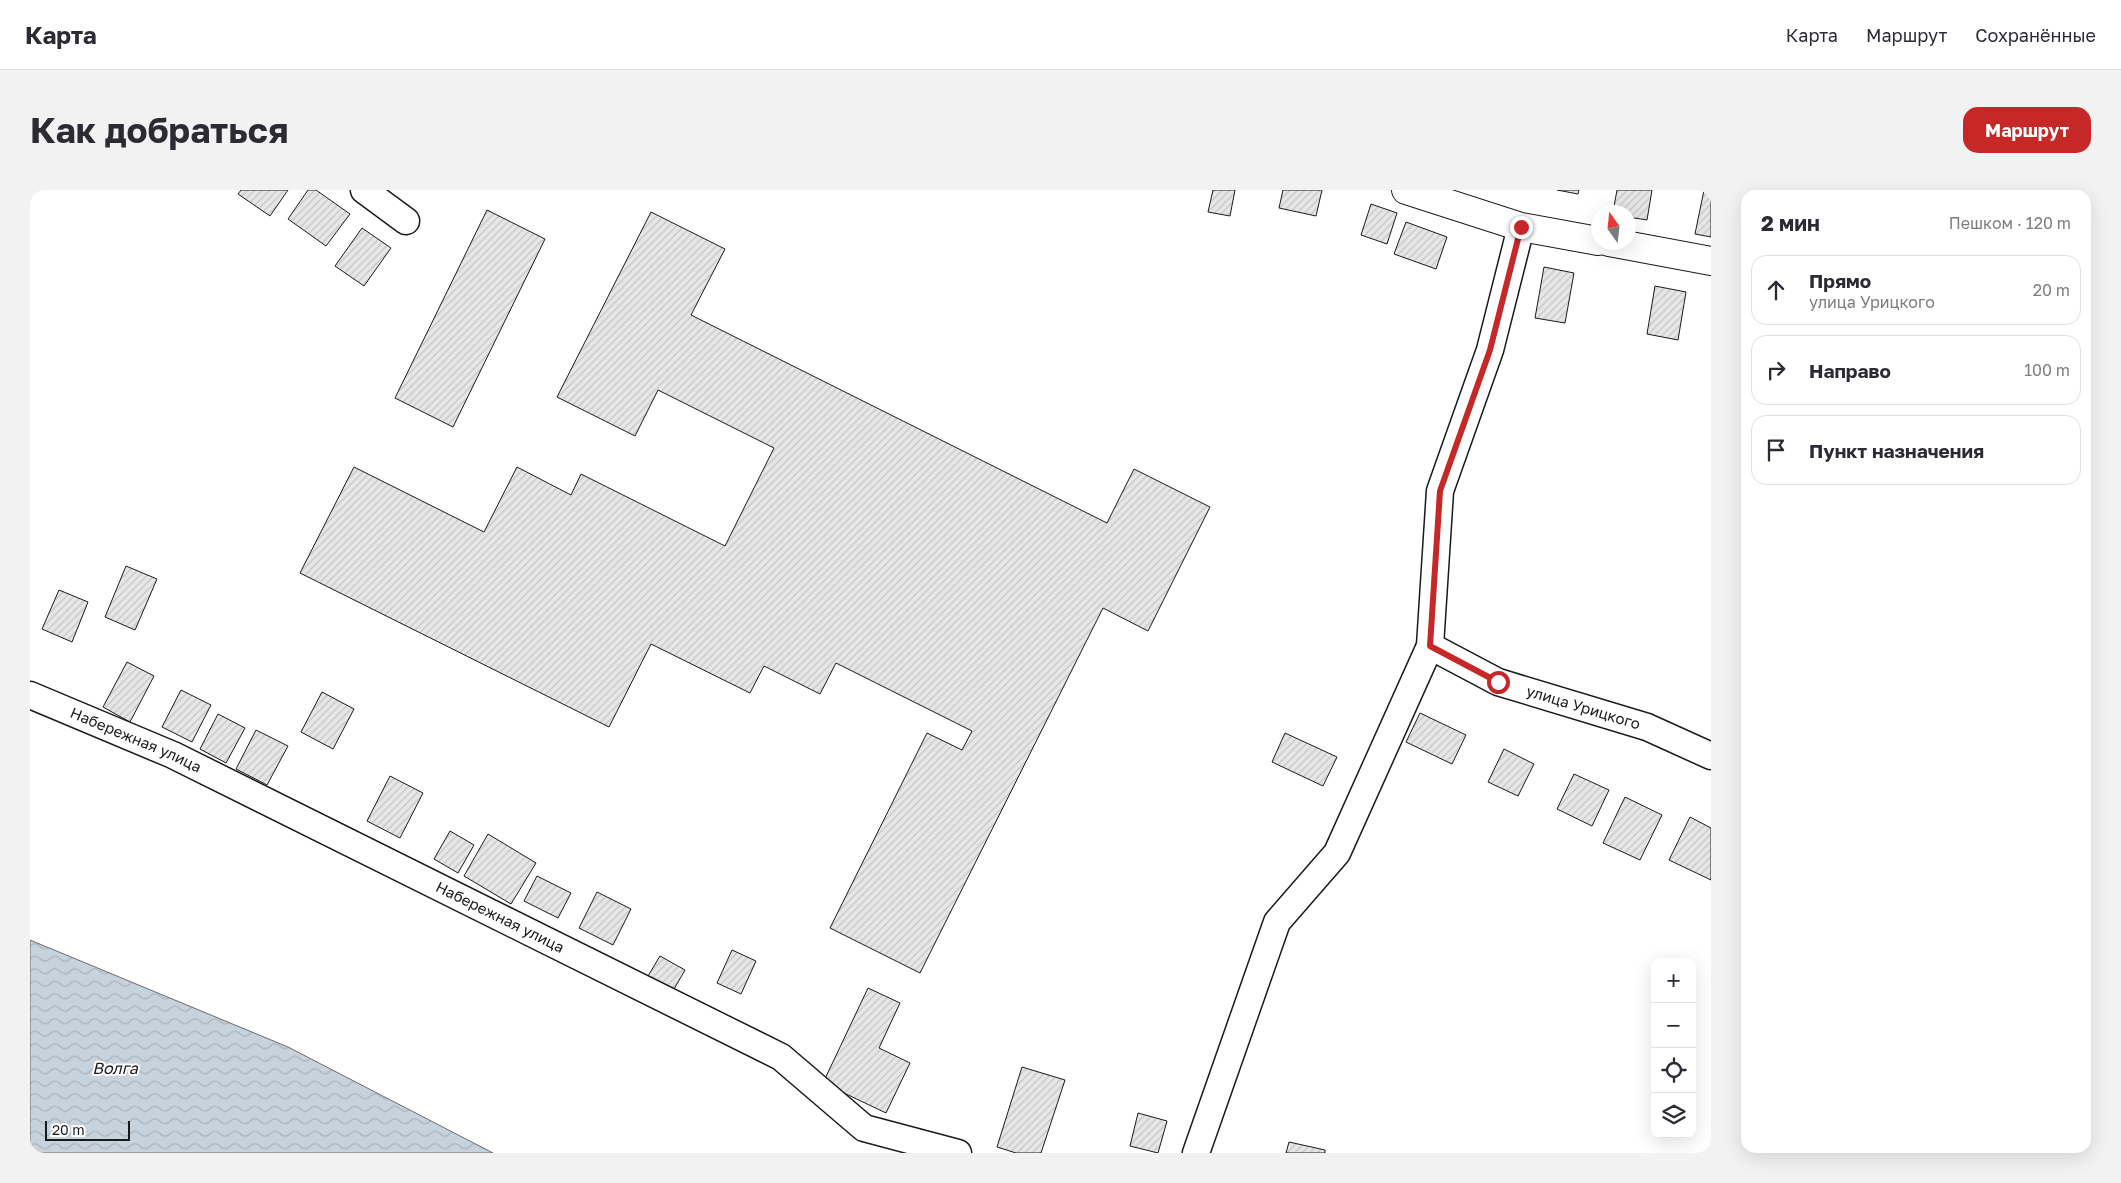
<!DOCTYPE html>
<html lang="ru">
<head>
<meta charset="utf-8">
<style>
	:root { --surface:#fff; --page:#f2f2f3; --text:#2b2b33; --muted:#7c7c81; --line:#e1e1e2; --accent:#c62828 }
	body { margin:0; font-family:"Golos Text",sans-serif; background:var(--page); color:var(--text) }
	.controls { position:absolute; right:15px; bottom:15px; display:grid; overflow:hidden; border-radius:10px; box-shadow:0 5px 20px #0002 }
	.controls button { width:45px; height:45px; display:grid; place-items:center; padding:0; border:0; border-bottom:1px solid var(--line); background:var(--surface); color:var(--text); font:25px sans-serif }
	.compass { position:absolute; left:1561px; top:15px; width:45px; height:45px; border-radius:50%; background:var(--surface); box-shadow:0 5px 20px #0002; rotate:345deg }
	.scale { position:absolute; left:15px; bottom:12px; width:85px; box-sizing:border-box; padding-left:5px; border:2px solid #1a1a1a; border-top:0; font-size:14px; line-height:18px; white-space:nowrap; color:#1a1a1a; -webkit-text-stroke:4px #fff; paint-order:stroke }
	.stop { position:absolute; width:15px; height:15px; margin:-11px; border:4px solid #c62828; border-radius:50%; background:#fff }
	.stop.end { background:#c62828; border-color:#fff; box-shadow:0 1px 5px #0008 }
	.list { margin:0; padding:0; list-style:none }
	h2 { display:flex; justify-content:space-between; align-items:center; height:65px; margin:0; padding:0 20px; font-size:21px }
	h2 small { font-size:16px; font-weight:400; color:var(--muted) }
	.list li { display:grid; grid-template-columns:32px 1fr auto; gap:15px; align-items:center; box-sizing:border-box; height:70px; margin:0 10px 10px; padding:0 10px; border:1px solid var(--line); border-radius:15px }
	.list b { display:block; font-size:19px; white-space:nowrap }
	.list p { margin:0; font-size:16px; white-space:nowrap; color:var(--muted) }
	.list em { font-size:16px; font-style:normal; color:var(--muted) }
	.icon { flex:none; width:28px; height:28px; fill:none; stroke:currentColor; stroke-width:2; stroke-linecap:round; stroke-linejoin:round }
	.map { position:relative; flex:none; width:1681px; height:963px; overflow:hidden; border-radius:15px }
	header { display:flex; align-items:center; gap:30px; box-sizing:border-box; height:70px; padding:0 25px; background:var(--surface); border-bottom:1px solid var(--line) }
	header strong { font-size:24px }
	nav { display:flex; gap:28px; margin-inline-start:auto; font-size:18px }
	.intro { display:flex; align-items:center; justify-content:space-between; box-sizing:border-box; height:120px; padding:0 30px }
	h1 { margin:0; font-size:35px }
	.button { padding:12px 22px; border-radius:15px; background:var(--accent); color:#fff; font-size:18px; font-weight:700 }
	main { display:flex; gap:30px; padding:0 30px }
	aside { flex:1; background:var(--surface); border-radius:15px; box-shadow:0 5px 20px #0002 }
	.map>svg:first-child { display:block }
	.water { fill:url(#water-waves); stroke:#6a6a6a }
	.building { fill:url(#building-hatch); stroke:#1a1a1a }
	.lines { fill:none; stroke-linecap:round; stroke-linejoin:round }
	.street-casing { stroke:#1a1a1a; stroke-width:29 }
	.secondary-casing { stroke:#1a1a1a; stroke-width:30 }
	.street { stroke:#fff; stroke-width:26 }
	.secondary { stroke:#fff; stroke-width:28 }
	.route { stroke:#c62828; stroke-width:6 }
	.labels { text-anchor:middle; stroke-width:4; stroke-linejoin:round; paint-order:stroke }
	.street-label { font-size:15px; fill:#1a1a1a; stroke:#fff }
	.water-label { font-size:16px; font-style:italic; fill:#1a1a1a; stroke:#fff }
</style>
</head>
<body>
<header>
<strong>Карта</strong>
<nav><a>Карта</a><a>Маршрут</a><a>Сохранённые</a></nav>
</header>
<div class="intro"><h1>Как добраться</h1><a class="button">Маршрут</a></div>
<main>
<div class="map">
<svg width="1681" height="963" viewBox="0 0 1681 963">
	<defs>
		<pattern id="water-waves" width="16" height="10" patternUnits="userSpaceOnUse" patternTransform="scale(1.25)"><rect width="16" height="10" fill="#c6d2dc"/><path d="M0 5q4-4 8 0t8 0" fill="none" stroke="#aab4bc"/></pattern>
		<pattern id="building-hatch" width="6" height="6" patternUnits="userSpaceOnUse" patternTransform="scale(1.25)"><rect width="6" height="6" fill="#e6e6e6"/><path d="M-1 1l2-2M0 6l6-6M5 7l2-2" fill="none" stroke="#c5c5c5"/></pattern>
	</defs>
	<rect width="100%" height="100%" fill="#fff"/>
	<polygon class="water" points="0,750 258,857 463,963 0,963"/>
	<g class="building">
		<polygon points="211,0 258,0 240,26 208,4"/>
		<polygon points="278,0 286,0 320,24 296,56 258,29"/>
		<polygon points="1183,0 1205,0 1200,26 1178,22"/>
		<polygon points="1253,0 1292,0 1286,26 1249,18"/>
		<polygon points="1527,0 1549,0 1548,4"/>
		<polygon points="1587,0 1622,0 1617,30 1598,27 1598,22 1583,22"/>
		<polygon points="1674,0 1681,0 1681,47 1665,44"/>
		<polygon points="1341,14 1367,23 1357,54 1331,45"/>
		<polygon points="457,20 515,49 423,237 365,208"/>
		<polygon points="621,22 695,59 661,125 1077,333 1104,279 1180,317 1118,441 1073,418 890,783 800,738 897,543 932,560 942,541 806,473 790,504 734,476 720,503 621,454 579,537 270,383 324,277 454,342 487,277 541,305 551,284 695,356 744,258 628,200 605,246 527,207"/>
		<polygon points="1376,32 1417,47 1406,79 1364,64"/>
		<polygon points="332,38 361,58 334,96 305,76"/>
		<polygon points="1514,77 1544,83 1535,133 1505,128"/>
		<polygon points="1625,96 1656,102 1648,150 1617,144"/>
		<polygon points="96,376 127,389 105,440 75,427"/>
		<polygon points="29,400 58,412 42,452 12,439"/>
		<polygon points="97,472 124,486 100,532 73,517"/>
		<polygon points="151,500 181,515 162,552 132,537"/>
		<polygon points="292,502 324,519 303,559 271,542"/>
		<polygon points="1390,523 1436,545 1422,574 1376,552"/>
		<polygon points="188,524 215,538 196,573 170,559"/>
		<polygon points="226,540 258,556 237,595 206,579"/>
		<polygon points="1255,543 1307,567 1293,596 1242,572"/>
		<polygon points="1474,559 1504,574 1488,606 1458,592"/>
		<polygon points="1544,584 1579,600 1562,636 1527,619"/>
		<polygon points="360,586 393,603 370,648 337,631"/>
		<polygon points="1595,607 1632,625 1610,670 1573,653"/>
		<polygon points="1660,627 1681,638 1681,690 1639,670"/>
		<polygon points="420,641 444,655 428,683 404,669"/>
		<polygon points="458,644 506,673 481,714 434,686"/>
		<polygon points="507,686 541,703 528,728 494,711"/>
		<polygon points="567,702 601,719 583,755 549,738"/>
		<polygon points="702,760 726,771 711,804 687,793"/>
		<polygon points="630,766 655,780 640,806 615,791"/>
		<polygon points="838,798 870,813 849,858 880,873 856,923 793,893"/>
		<polygon points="992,877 1035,890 1011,963 986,963 967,957"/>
		<polygon points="1108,923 1137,931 1128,963 1100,956"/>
		<polygon points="1259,952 1295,960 1295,963 1256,963"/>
	</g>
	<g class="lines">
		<g class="street-casing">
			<g id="street">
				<polyline points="334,0 376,31"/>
				<path id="s1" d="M1400,456L1468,492L1617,537L1681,566"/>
				<path id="s2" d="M0,505L143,565L751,867L834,938L928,963"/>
				<polyline points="1166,963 1247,732 1307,663 1400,456 1410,301 1460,160 1491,37"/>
			</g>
		</g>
		<g class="secondary-casing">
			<g id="secondary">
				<polyline points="1376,0 1491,37 1568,51"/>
				<polyline points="1579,52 1681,71"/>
			</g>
		</g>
		<use href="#street" class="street"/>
		<use href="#secondary" class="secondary"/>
	</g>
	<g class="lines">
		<polyline class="route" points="1468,492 1400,456 1410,301 1460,160 1491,37"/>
	</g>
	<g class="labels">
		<g class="street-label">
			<text dy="5" stroke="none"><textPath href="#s1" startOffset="166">улица Урицкого</textPath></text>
			<text dy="5" stroke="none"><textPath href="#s2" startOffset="115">Набережная улица</textPath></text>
			<text dy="5" stroke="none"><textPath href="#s2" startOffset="520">Набережная улица</textPath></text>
		</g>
		<g class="water-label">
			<text x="85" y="884">Волга</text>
		</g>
	</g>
</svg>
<div class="controls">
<button>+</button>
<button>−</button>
<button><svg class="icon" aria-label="locate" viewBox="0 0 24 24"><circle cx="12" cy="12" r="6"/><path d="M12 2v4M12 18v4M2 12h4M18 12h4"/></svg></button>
<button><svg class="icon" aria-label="layers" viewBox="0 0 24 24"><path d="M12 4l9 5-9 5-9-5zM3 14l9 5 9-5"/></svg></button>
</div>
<svg class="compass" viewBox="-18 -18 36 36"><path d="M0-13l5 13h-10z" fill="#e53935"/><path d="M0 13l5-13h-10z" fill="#7c7c81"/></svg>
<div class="scale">20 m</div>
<div class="stop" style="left:1468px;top:492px"></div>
<div class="stop end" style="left:1491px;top:37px"></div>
</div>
<aside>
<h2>2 мин<small>Пешком · 120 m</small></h2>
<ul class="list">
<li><svg class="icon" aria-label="ahead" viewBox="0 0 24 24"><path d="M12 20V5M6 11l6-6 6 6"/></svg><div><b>Прямо</b><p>улица Урицкого</p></div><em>20 m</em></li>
<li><svg class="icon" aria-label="right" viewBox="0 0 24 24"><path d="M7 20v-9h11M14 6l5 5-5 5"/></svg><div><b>Направо</b></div><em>100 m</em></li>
<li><svg class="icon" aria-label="arrive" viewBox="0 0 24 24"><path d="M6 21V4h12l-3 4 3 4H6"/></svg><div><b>Пункт назначения</b></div></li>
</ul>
</aside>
</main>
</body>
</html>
